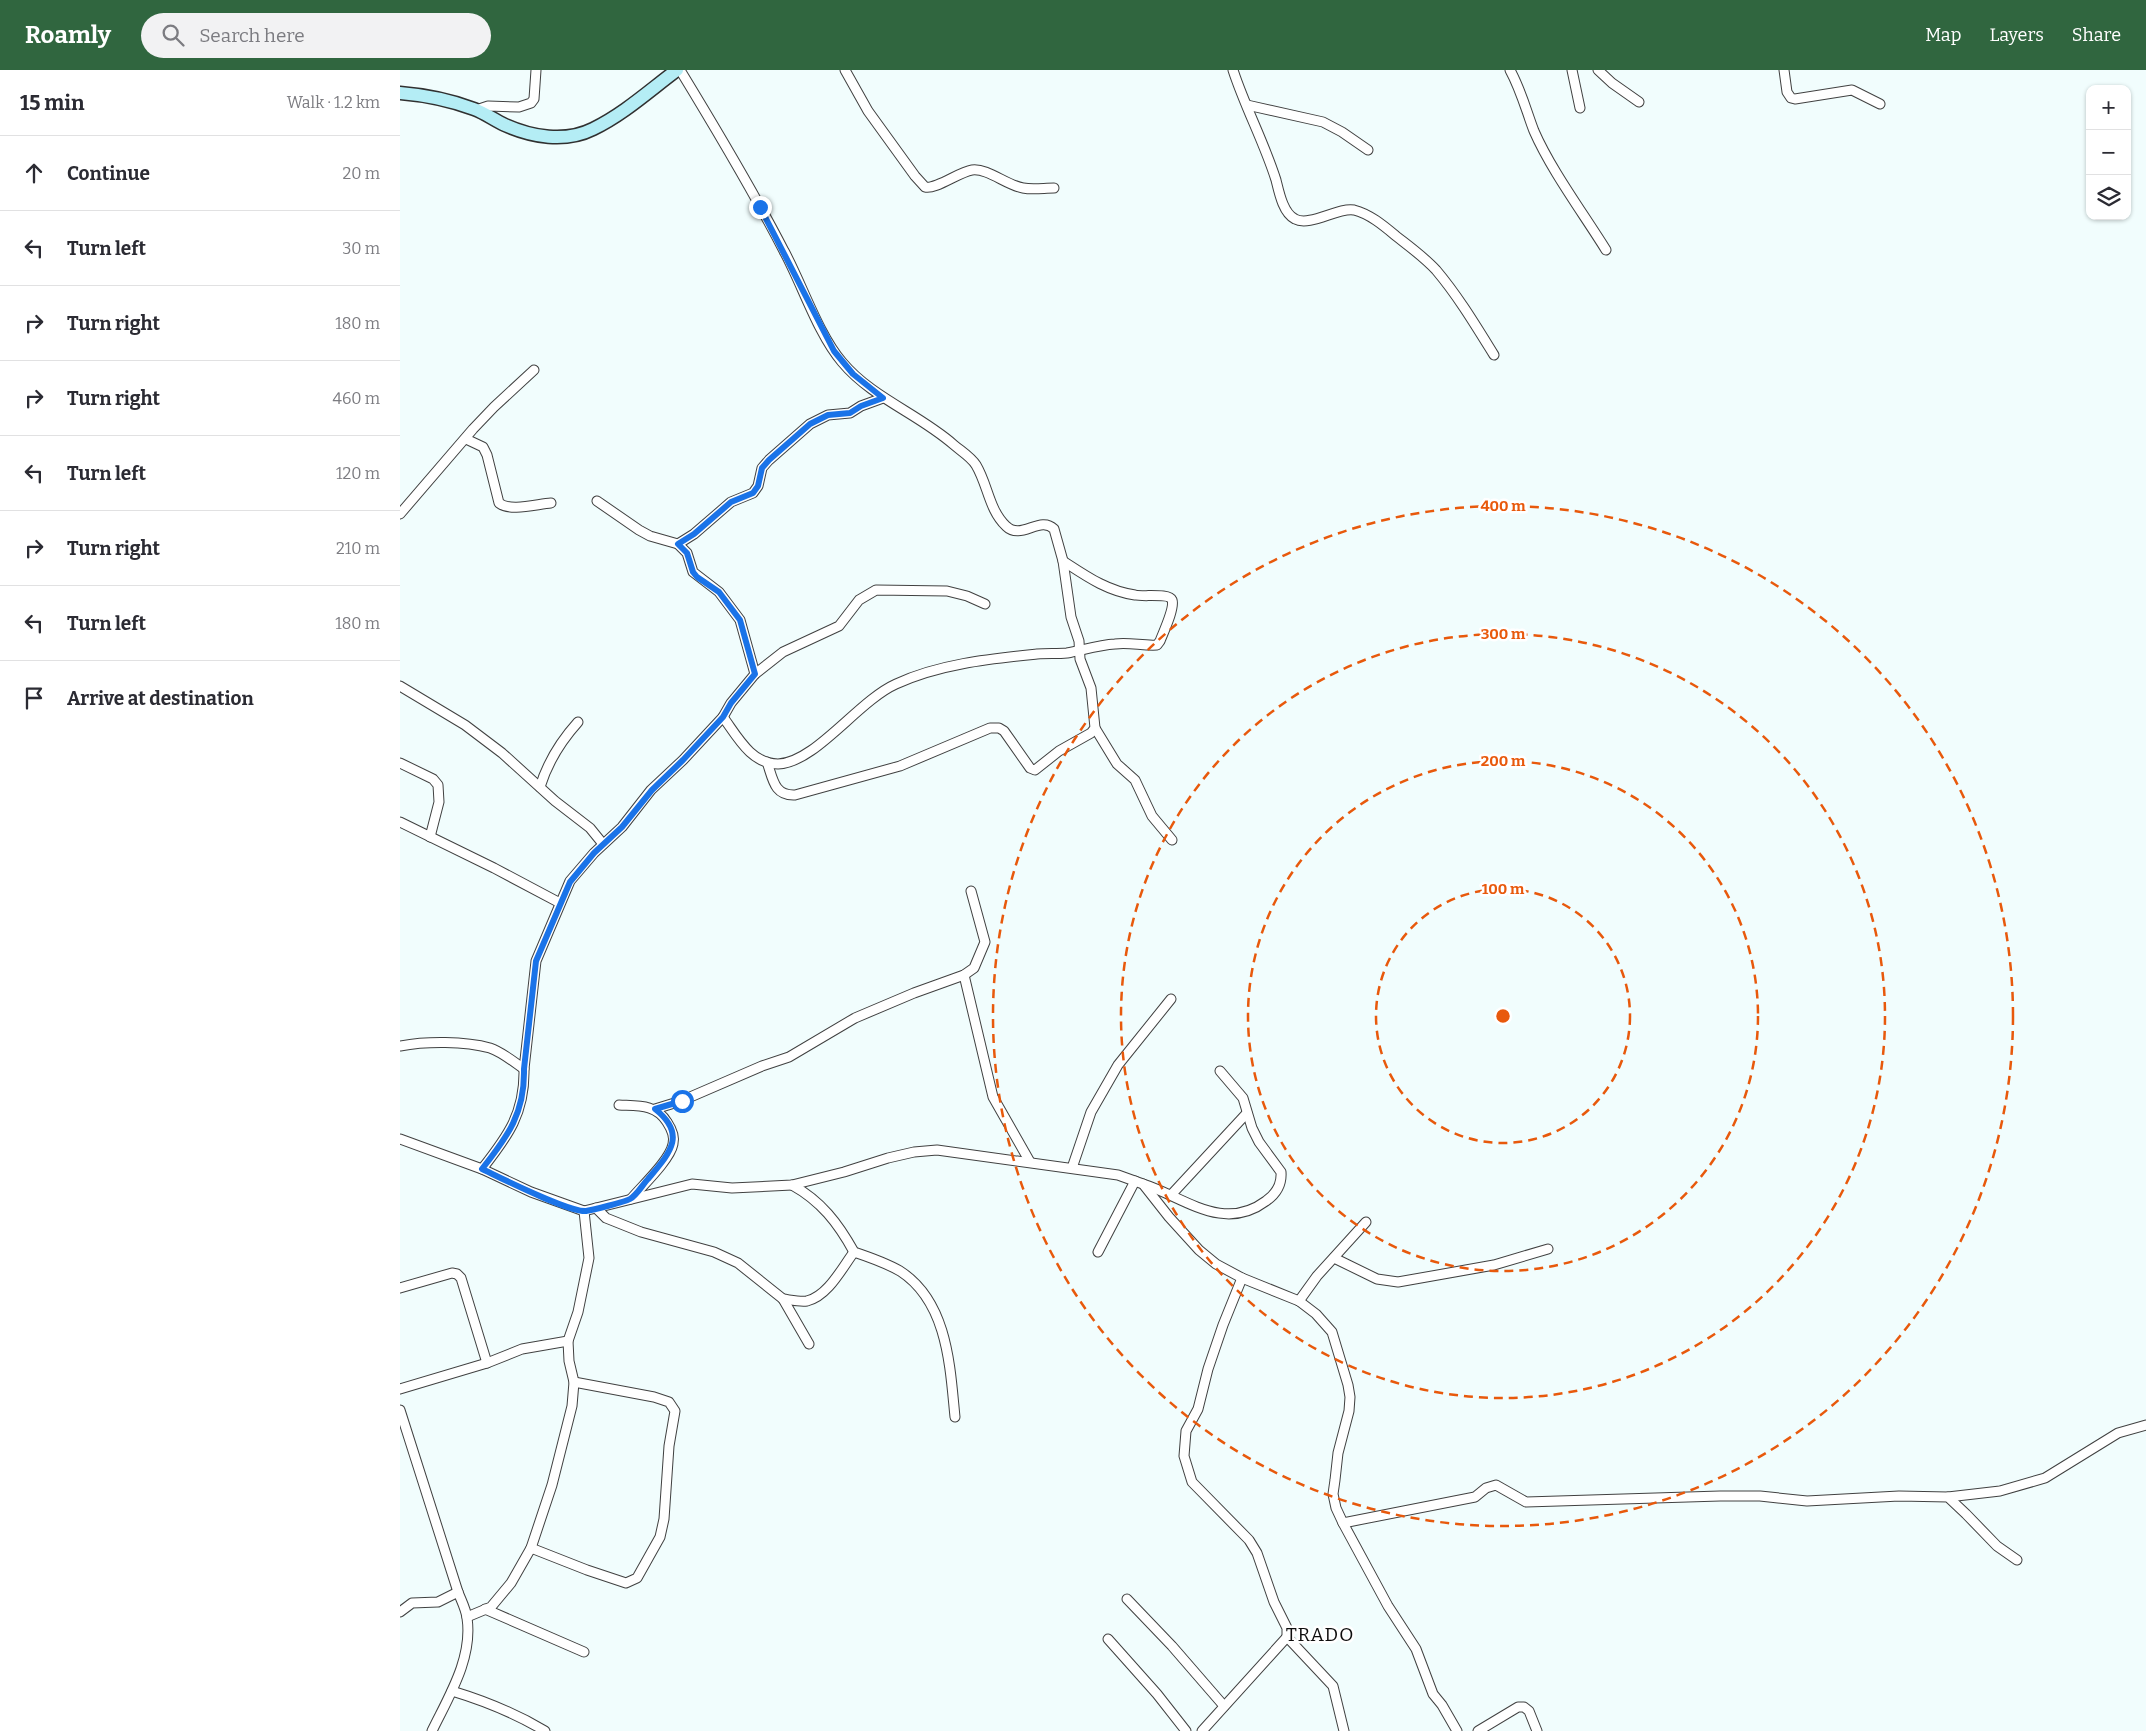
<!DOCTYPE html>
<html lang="en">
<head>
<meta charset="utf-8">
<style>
	:root { --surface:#fff; --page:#f2f2f3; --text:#2b2b33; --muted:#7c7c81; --line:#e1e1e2; --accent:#30663f }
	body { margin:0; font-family:Bitter,serif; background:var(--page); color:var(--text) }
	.controls { position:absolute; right:15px; top:15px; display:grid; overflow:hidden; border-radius:10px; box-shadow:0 1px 4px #0004 }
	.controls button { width:45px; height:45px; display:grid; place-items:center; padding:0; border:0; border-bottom:1px solid var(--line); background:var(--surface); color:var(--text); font:25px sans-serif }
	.stop { position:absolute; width:15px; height:15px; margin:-11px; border:4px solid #1a73e8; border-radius:50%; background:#fff }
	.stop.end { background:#1a73e8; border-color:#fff; box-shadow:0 1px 5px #0008 }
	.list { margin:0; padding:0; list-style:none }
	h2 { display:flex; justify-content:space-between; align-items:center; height:65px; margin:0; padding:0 20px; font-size:21px }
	h2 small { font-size:16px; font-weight:400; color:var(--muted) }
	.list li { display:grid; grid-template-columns:32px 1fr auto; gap:15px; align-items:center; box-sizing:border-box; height:75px; padding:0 20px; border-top:1px solid var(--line) }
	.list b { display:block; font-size:19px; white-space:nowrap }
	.list em { font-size:16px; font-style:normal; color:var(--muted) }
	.icon { flex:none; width:28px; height:28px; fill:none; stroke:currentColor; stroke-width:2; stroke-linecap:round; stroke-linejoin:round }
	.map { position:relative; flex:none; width:1746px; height:1661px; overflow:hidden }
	header { display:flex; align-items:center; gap:30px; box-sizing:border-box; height:70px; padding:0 25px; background:var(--accent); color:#fff }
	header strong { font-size:24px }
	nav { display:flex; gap:28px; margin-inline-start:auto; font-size:18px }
	.search { width:350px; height:45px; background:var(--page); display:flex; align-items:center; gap:12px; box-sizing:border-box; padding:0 18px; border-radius:28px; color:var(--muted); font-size:19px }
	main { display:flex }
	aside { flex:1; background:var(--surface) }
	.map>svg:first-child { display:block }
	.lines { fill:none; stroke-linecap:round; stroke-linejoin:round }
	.street-casing { stroke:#414141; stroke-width:11 }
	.secondary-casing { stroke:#303030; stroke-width:15 }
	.street { stroke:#fff; stroke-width:9 }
	.secondary { stroke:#b4edf5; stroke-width:12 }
	.route { stroke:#1a73e8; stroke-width:6 }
	.ring { fill:none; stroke:#e8590c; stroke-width:2.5; stroke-dasharray:9 6 }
	.labels { text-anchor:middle; stroke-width:5; stroke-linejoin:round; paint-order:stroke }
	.quarter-label { font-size:19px; letter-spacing:1px; fill:#0e0e0e; stroke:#fff }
	.centre { fill:#e8590c; stroke:#fff; stroke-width:2.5 }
	.ring-label { font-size:15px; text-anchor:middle; font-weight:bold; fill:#e8590c; stroke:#fff; stroke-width:5; stroke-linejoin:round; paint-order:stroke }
</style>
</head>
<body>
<header>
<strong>Roamly</strong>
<div class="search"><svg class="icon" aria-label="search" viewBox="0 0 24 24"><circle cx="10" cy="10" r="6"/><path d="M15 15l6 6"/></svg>Search here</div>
<nav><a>Map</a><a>Layers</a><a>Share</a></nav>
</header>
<main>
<aside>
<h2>15 min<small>Walk · 1.2 km</small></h2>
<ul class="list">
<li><svg class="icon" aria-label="ahead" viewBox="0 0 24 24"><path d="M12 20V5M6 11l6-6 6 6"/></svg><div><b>Continue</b></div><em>20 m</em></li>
<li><svg class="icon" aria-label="left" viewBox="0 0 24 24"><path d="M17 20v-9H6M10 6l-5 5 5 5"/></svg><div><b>Turn left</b></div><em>30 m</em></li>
<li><svg class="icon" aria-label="right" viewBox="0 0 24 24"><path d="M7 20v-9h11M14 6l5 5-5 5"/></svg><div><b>Turn right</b></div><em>180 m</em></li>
<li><svg class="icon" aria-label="right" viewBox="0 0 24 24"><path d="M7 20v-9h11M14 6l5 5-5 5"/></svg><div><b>Turn right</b></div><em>460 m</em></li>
<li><svg class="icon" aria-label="left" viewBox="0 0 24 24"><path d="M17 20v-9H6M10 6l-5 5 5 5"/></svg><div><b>Turn left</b></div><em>120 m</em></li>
<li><svg class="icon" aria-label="right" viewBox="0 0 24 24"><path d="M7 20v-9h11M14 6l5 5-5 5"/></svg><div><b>Turn right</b></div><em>210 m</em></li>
<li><svg class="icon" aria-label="left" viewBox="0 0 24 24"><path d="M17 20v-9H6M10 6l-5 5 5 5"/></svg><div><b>Turn left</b></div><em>180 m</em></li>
<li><svg class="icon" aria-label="arrive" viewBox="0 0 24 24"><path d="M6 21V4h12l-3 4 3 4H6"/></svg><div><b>Arrive at destination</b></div></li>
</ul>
</aside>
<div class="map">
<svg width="1746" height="1661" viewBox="0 0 1746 1661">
	<rect width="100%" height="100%" fill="#f1fdfd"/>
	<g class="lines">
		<g class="street-casing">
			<g id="street">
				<path d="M280,0C316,59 352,119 384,181C402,214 418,264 442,292C472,328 519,344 554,375C561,381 571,387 576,395C588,415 589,440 606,456C621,471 640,445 654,459L663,491L671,547L679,571L680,589L691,618L695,658L691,663L659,681L635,700L630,698L604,661L599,658H590L500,696L395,725C374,726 373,709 367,692"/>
				<path d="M445,0L468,41L515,106L525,117C535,120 559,102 572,100C588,98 606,115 623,118C633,120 644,118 654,118"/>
				<path d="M833,0C845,37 864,72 876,110C879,122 883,143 895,149C910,157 938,137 954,140C970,144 984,156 996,166C1010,177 1024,187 1036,200C1058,226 1076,256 1094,285"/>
				<path d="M1110,0C1121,20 1126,40 1134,61C1151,100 1183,143 1206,180"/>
				<polyline points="1172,0 1180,38"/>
				<polyline points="1198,0 1212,13 1239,32"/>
				<polyline points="1384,0 1387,22 1391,28 1395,29 1452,20 1480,34"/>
				<polyline points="847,35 923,52 942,62 968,80"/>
				<polyline points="76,40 88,36 119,37 131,33 134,29 136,0"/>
				<path d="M66,369L83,377L87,385L99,433C110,442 137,434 151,433"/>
				<polyline points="197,431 239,460 250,466 278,474 287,483 293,502 319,522 340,550 355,604"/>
				<polyline points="0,444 73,359 94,337 134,300"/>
				<polyline points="278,474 294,464 331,432 353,423 358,416 362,398 369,390 410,354 428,345 450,343 461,336 483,328"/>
				<polyline points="0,616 65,655 102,683 155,731 190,758 203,774"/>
				<path d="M323,647C337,666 351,694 378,694C415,693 458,631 496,614C539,594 589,589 637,584C647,583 657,584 667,583C683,580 699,575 715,574C729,572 743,576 757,575L760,571C763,563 775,538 772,530C769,523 743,527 735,525C707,521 686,506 663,491"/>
				<polyline points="695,658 717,694 735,710 752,746 772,770"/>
				<polyline points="0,693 33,709 38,715 39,732 30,767"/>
				<path d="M140,717C148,691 160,672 178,652"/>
				<polyline points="0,752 94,798 160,833"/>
				<polyline points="564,905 593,1027 630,1092"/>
				<path d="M0,976C26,971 65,971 90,978C102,982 114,992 124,999"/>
				<path d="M219,1035C238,1036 256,1034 267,1052C271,1058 275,1066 273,1074C270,1090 242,1116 231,1129"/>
				<polyline points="255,1039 281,1031 362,996 389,987 455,948 514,923 564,905 574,898 585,872 571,821"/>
				<polyline points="0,1069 82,1099 131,1122 184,1141 292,1114 332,1118 392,1115 444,1102 488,1088 514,1082 537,1080 718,1105 743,1114 769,1147 799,1180 816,1194 842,1208 899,1231 916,1244 932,1262 948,1315 950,1327 949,1341 938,1383 935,1410 933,1424 936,1438 943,1453 988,1536 1016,1579 1033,1624 1042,1635 1057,1661"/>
				<polyline points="672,1098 691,1042 718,995 771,929"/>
				<path d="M82,1099C108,1066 125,1043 124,999L136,891L170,811L194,783L222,757L251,720L283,690L323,647L331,633L355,604L383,582L439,556L459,530L476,520L547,521L567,526L585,534"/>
				<path d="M743,1114C784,1127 823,1163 866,1131C876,1124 882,1115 881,1102L859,1072L852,1058L843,1028L820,1001"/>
				<path d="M392,1115C421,1131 438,1153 454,1182C469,1187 486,1193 500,1201C548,1232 550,1297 555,1347"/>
				<polyline points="771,1125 847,1043"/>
				<polyline points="196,1138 206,1148 241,1162 314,1182 338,1193 383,1229 409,1274"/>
				<polyline points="698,1182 735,1111"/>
				<polyline points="934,1188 977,1209 998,1212 1094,1195 1148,1179"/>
				<polyline points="842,1208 823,1255 808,1299 798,1339 786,1361 784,1386 792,1412 849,1470 857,1483 874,1532 887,1558 887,1567 933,1616 944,1661"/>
				<polyline points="0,1218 52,1203 57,1204 61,1208 87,1293"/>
				<path d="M383,1229C391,1230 400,1232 407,1231C428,1226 442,1198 454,1182"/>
				<polyline points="899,1231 917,1206 966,1152"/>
				<polyline points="0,1319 87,1293 122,1279 168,1271"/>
				<path d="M0,1340L58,1522C61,1530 66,1539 67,1548C73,1588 49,1626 32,1661"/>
				<polyline points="1548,1427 1600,1421 1645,1408 1718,1363 1746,1355"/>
				<polyline points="943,1453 1075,1427 1086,1418 1096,1415 1126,1432 1320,1426 1360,1426 1407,1431 1499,1426 1548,1427 1566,1444 1597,1476 1617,1490"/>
				<polyline points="131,1478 187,1500 226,1513 237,1508 260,1467 264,1449 269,1376 275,1341 269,1332 254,1327 174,1312"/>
				<polyline points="727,1529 772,1576 824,1636"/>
				<polyline points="85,1539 184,1582"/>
				<polyline points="0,1542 12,1533 38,1532 58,1522"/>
				<polyline points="67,1547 91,1537 111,1513 131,1478 152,1415 172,1336 174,1312 169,1291 168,1271 178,1242 189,1188 184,1141"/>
				<polyline points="708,1569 757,1624 786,1661"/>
				<path d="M52,1621C85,1631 115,1643 145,1661"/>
				<polyline points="802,1661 887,1567"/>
				<polyline points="1078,1661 1118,1637 1124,1637 1129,1641 1137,1661"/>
			</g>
		</g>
		<g class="secondary-casing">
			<path id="secondary" d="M0,23C25,25 50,30 74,39C85,43 94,50 105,55C132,67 165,73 193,59C224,44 250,20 277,0"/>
		</g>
		<use href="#street" class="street"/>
		<use href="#secondary" class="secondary"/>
	</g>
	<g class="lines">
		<path class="route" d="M282,1031L255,1039C288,1065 269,1084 248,1109C243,1114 237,1125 230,1129C225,1132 192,1140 186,1141C168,1142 101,1108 82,1099C108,1066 125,1043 124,999L136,891L170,812L194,783L222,757L252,720L283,690L323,647L331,633L355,604L340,550L319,522L297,507L293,502L287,483L278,474L294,464L331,432L353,423L358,416L362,398L369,390L410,354L428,345L450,343L461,336L483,328L453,304L434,281L360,137"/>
	</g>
	<g class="ring">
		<circle cx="1103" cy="946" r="127"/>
		<circle cx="1103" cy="946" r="255"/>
		<circle cx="1103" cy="946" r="382"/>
		<circle cx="1103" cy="946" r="510"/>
	</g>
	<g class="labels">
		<g class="quarter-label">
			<text x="920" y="1571">TRADO</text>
		</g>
	</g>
	<circle cx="1103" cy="946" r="8" class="centre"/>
	<g class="ring-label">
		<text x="1103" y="441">400 m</text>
		<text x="1103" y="569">300 m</text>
		<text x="1103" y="696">200 m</text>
		<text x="1103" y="824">100 m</text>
	</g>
</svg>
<div class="controls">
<button>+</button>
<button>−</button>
<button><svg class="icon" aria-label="layers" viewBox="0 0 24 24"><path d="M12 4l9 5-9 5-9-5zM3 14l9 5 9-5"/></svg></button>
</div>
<div class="stop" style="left:282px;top:1031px"></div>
<div class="stop end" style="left:360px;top:137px"></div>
</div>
</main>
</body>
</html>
